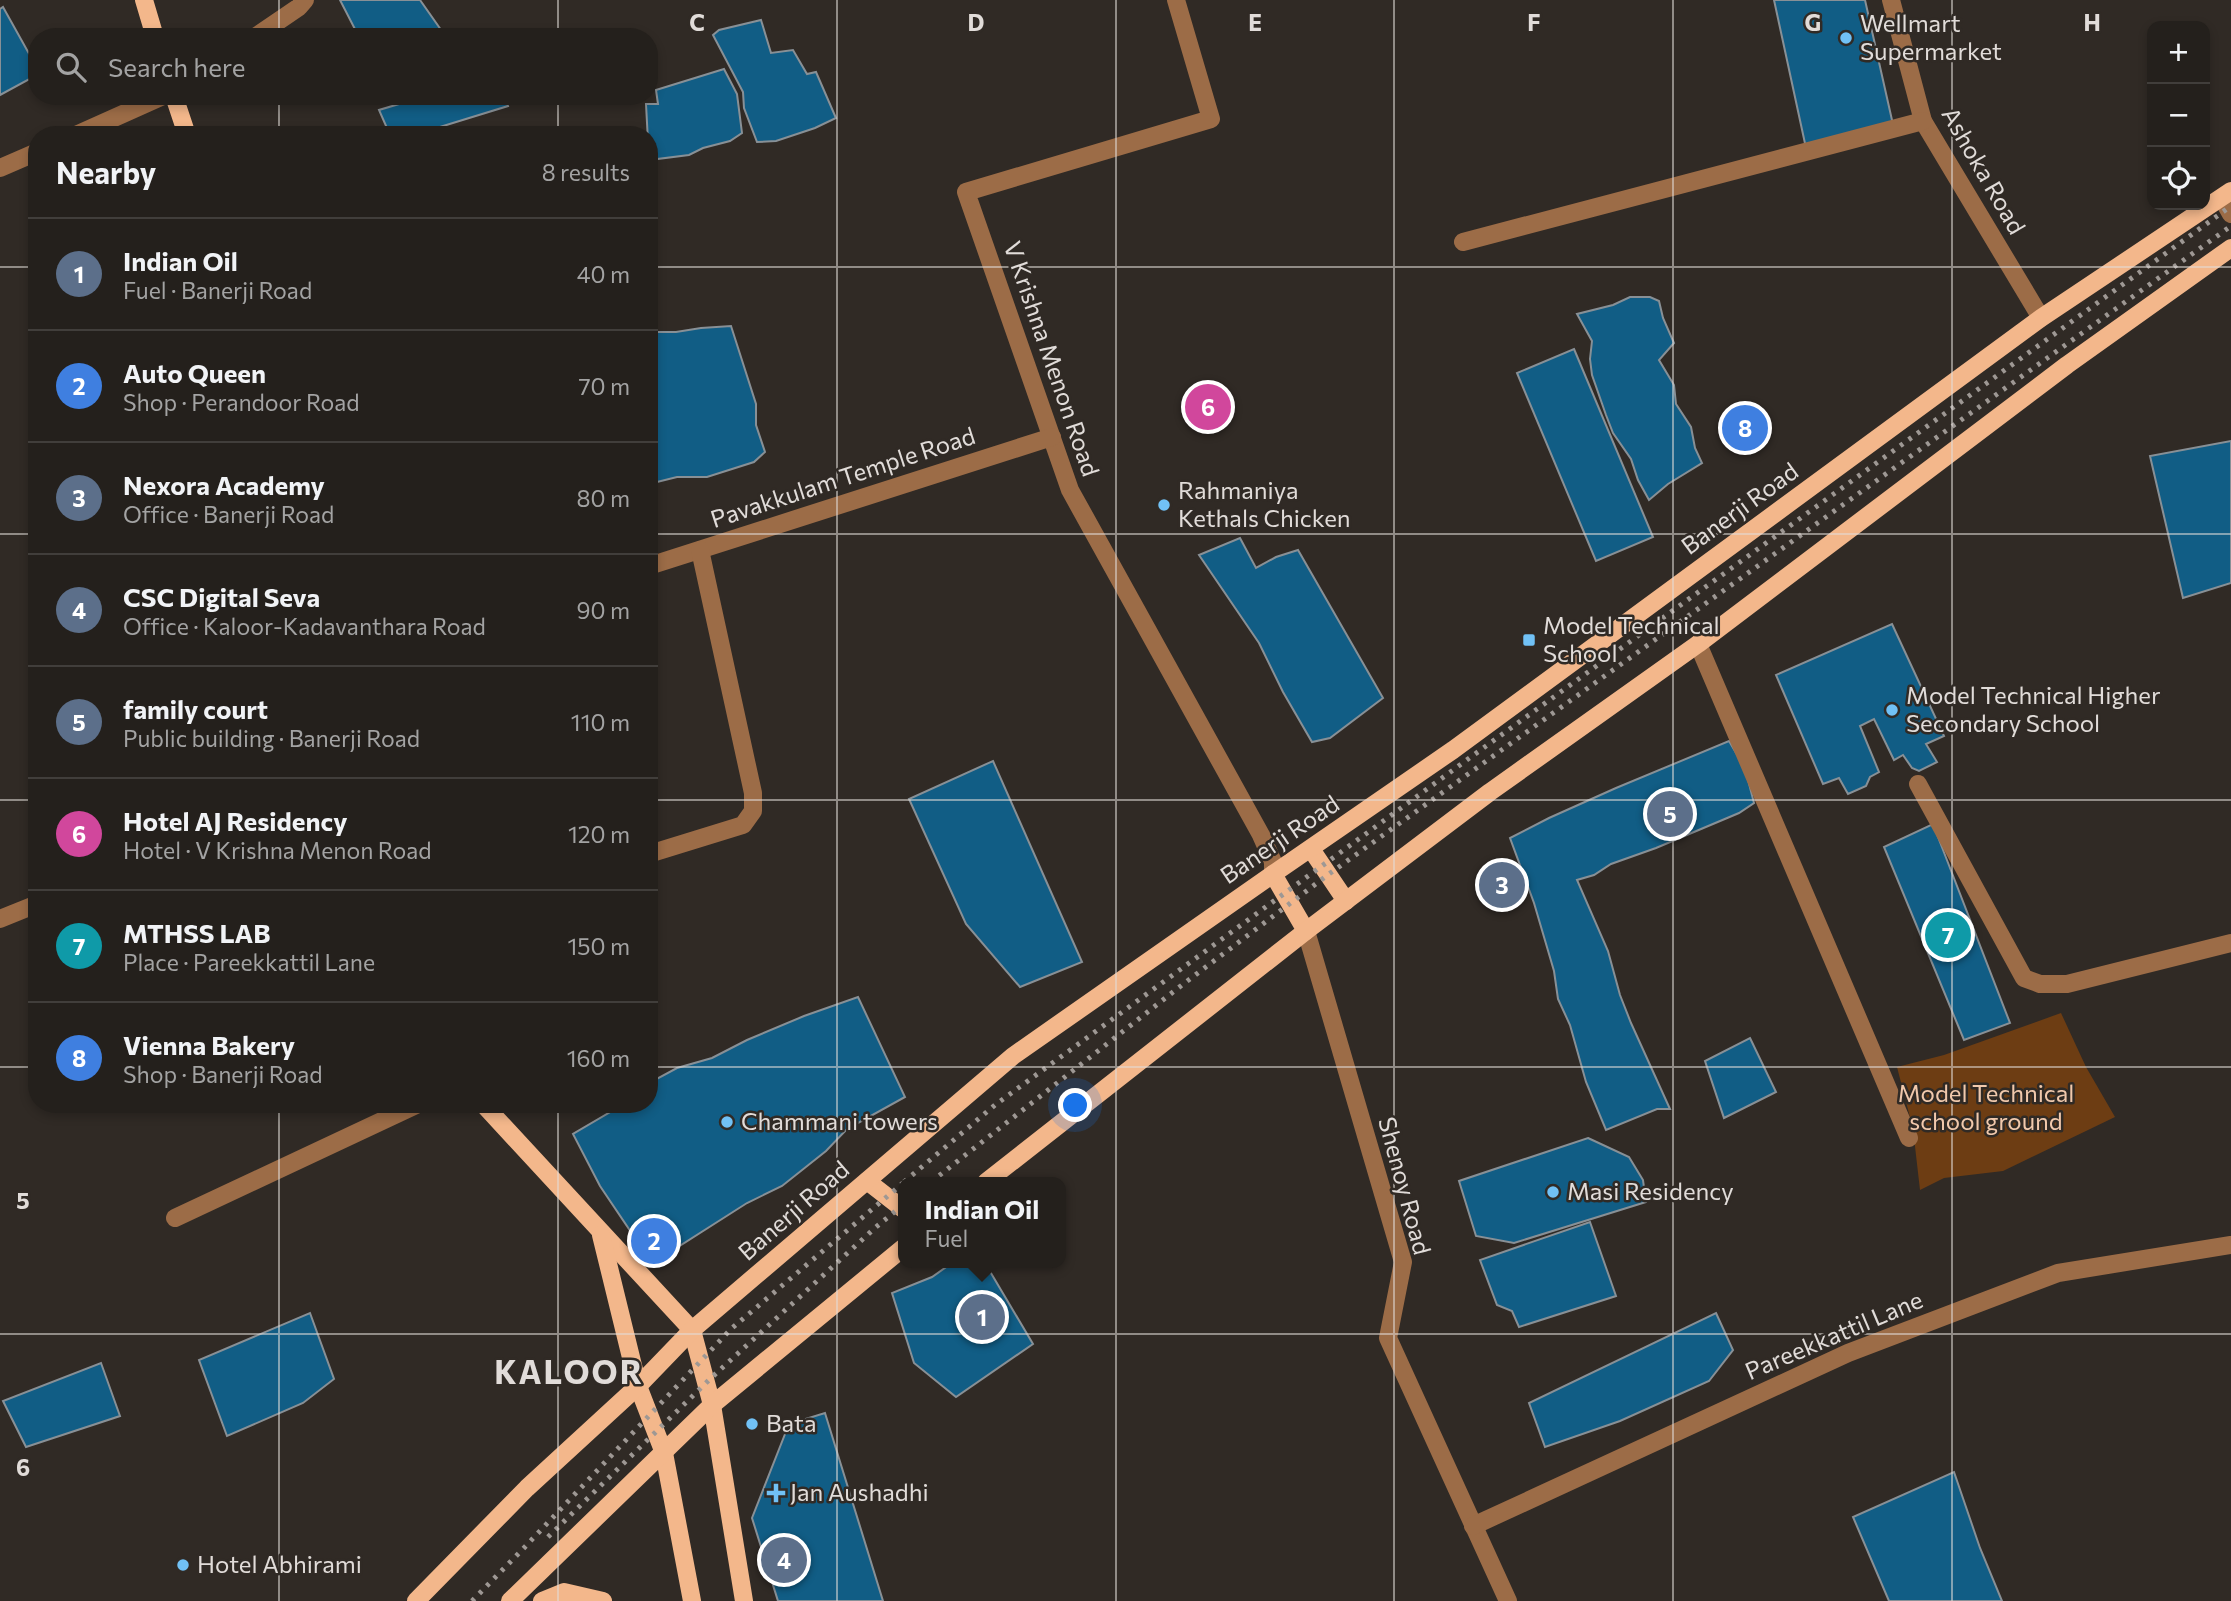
<!DOCTYPE html>
<html lang="en">
<head>
<meta charset="utf-8">
<style>
	:root { --surface:#24201c; --page:#302d29; --text:#f1f3f6; --muted:#a3a3a3; --line:#413e3b; --accent:#71c1f5 }
	body { margin:0; font-family:Commissioner,sans-serif; background:var(--page); color:var(--text) }
	.controls { position:absolute; right:21px; top:21px; display:grid; overflow:hidden; border-radius:14px; box-shadow:0 4px 10px #0003 }
	.controls button { width:63px; height:63px; display:grid; place-items:center; padding:0; border:0; border-bottom:2px solid var(--line); background:var(--surface); color:var(--text); font:35px sans-serif }
	.you { position:absolute; left:1076px; top:1106px; width:24px; height:24px; margin:-18px; border:5px solid #fff; border-radius:50%; background:#1a73e8; box-shadow:0 0 0 10px #1a73e833 }
	.badge { display:grid; place-items:center; width:46px; height:46px; border-radius:50%; background:var(--accent); color:#fff; font-size:23px; font-weight:700 }
	.pin { position:absolute; translate:-50% -50%; border:4px solid #fff; box-shadow:0 2px 7px #0006 }
	.popup { position:absolute; left:898px; top:1177px; width:168px; height:91px; box-sizing:border-box; display:grid; place-content:center; border-radius:14px; background:var(--surface); filter:drop-shadow(0 2px 5px #0005); font-size:23px; white-space:nowrap; color:var(--muted) }
	.popup b { font-size:26px; color:var(--text) }
	.popup::after { content:''; position:absolute; left:50%; top:100%; margin-left:-14px; border:14px solid transparent; border-top-color:var(--surface) }
	.list { margin:0; padding:0; list-style:none }
	h2 { display:flex; justify-content:space-between; align-items:center; height:91px; margin:0; padding:0 28px; font-size:30px }
	h2 small { font-size:23px; font-weight:400; color:var(--muted) }
	.list li { display:grid; grid-template-columns:46px 1fr auto; gap:21px; align-items:center; box-sizing:border-box; height:112px; padding:0 28px; border-top:2px solid var(--line) }
	.list b { display:block; font-size:26px; white-space:nowrap }
	.list p { margin:0; font-size:23px; white-space:nowrap; color:var(--muted) }
	.list em { font-size:23px; font-style:normal; color:var(--muted) }
	.icon { flex:none; width:38px; height:38px; fill:none; stroke:currentColor; stroke-width:2; stroke-linecap:round; stroke-linejoin:round }
	.map { position:relative; flex:none; width:2231px; height:1601px; overflow:hidden }
	.search { position:absolute; background:var(--surface); box-shadow:0 4px 10px #0003; left:28px; top:28px; width:630px; height:77px; display:flex; align-items:center; gap:18px; box-sizing:border-box; padding:0 24px; border-radius:28px; color:var(--muted); font-size:26px }
	.panel { position:absolute; background:var(--surface); box-shadow:0 4px 10px #0003; left:28px; top:126px; width:630px; height:987px; border-radius:28px }
	.map>svg:first-child { display:block }
	.green { fill:#6d3d13 }
	.building { fill:#115d85; stroke:#889096; stroke-width:2 }
	.lines { fill:none; stroke-linecap:round; stroke-linejoin:round }
	.minor { stroke:#9c6c47; stroke-width:18 }
	.major { stroke:#f3b78b; stroke-width:18 }
	.rail { stroke:#9e9894; stroke-width:5; stroke-dasharray:3.5 7; stroke-linecap:butt }
	.grid { fill:none; stroke:#e1dcd9; stroke-width:2; stroke-opacity:0.55 }
	.poi-dot { fill:#71c1f5; stroke:#302a25; stroke-width:2.5 }
	.labels { text-anchor:middle; stroke-width:5; stroke-linejoin:round; paint-order:stroke }
	.poi-label { font-size:24px; fill:#e1dcd9; stroke:#302a25; text-anchor:start }
	.street-label { font-size:24px; fill:#e1dcd9; stroke:#302a25 }
	.park-label { font-size:24px; fill:#f1c9ac; stroke:#302a25 }
	.district-label { font-size:32px; font-weight:bold; letter-spacing:2px; fill:#e1dcd9; stroke:#302a25 }
	.grid-label { font-size:23px; text-anchor:middle; font-weight:bold; fill:#e1dcd9; stroke:#302a25; stroke-width:5; stroke-linejoin:round; paint-order:stroke }
</style>
</head>
<body>
<div class="map">
<svg width="2231" height="1601" viewBox="0 0 2231 1601">
	<rect width="100%" height="100%" fill="#302a25"/>
	<polygon class="green" points="2061,1013 2086,1067 2115,1117 2003,1171 1944,1178 1920,1190 1913,1129 1897,1067 1944,1055"/>
	<g class="building">
		<polygon points="340,0 420,0 446,37 359,37"/>
		<polygon points="1774,0 1865,0 1894,129 1806,148"/>
		<polygon points="3,7 37,68 37,75 0,95 0,9"/>
		<polygon points="761,20 771,53 793,50 807,74 816,72 836,118 815,128 776,141 757,142 744,108 743,92 713,35 719,30"/>
		<polygon points="724,69 737,94 742,133 730,141 703,148 689,155 649,160 646,104 658,104 656,90"/>
		<polygon points="426,96 504,96 508,106 414,135 390,135 379,110"/>
		<polygon points="1630,297 1650,297 1659,301 1663,318 1674,343 1659,360 1674,385 1676,404 1691,427 1695,448 1702,463 1668,484 1649,500 1638,480 1631,459 1613,433 1606,415 1592,375 1590,359 1592,341 1577,314 1613,305"/>
		<polygon points="731,326 756,404 756,425 765,452 754,462 707,477 677,477 649,484 649,332 676,332 701,328"/>
		<polygon points="1574,349 1653,537 1596,561 1517,373"/>
		<polygon points="2231,441 2231,583 2183,598 2150,456"/>
		<polygon points="1240,538 1256,568 1276,557 1298,550 1383,698 1330,738 1312,742 1283,692 1259,643 1199,555"/>
		<polygon points="1892,624 1944,736 1926,744 1937,762 1919,771 1912,768 1903,755 1894,760 1874,719 1860,726 1879,772 1870,777 1866,786 1848,794 1839,778 1823,784 1776,675"/>
		<polygon points="1729,741 1745,768 1754,803 1739,813 1656,848 1611,864 1594,875 1577,880 1608,951 1620,995 1631,1023 1670,1109 1657,1109 1606,1130 1586,1082 1570,1025 1558,999 1554,971 1534,903 1510,838 1549,818 1616,788"/>
		<polygon points="993,761 1082,962 1020,987 966,924 909,799"/>
		<polygon points="1933,824 2010,1023 1964,1040 1884,847"/>
		<polygon points="858,997 905,1097 847,1129 826,1151 782,1186 747,1203 681,1245 652,1252 646,1244 631,1232 600,1186 573,1134 624,1104 649,1104 649,1083 677,1068 712,1058 747,1040 804,1016"/>
		<polygon points="1750,1038 1776,1092 1724,1118 1705,1061"/>
		<polygon points="1588,1138 1629,1157 1643,1180 1646,1202 1514,1243 1476,1236 1459,1181"/>
		<polygon points="1590,1222 1616,1296 1519,1327 1512,1311 1497,1305 1480,1260"/>
		<polygon points="952,1263 985,1263 1033,1344 956,1397 914,1363 892,1293 932,1277"/>
		<polygon points="310,1313 334,1379 303,1403 227,1436 199,1360"/>
		<polygon points="1716,1313 1733,1350 1709,1381 1620,1421 1545,1447 1529,1403"/>
		<polygon points="101,1363 120,1416 26,1447 3,1401"/>
		<polygon points="825,1413 883,1601 778,1601 752,1518 789,1424"/>
		<polygon points="1954,1472 1980,1548 2002,1601 1889,1601 1853,1517"/>
	</g>
	<g class="lines">
		<g class="minor">
			<polyline points="1176,0 1211,119 966,192 1070,490 1261,835 1273,862 1273,874"/>
			<polyline points="1891,0 1923,121 2041,318"/>
			<polyline points="255,37 299,7 305,0"/>
			<polyline points="76,135 163,96"/>
			<polyline points="0,168 37,152"/>
			<polyline points="2222,198 2231,214"/>
			<polyline points="1463,242 1923,121"/>
			<polyline points="649,566 1052,437"/>
			<polyline points="1698,644 1909,1138"/>
			<polyline points="1918,784 2024,978 2040,984 2067,984 2231,943"/>
			<polyline points="649,854 743,825 753,811 753,793 700,550"/>
			<polyline points="0,919 37,904"/>
			<polyline points="1306,931 1403,1262 1388,1338 1508,1601"/>
			<polyline points="175,1218 418,1104"/>
			<polyline points="1473,1526 1848,1353 2058,1273 2231,1245"/>
		</g>
		<g class="major">
			<polyline points="144,0 155,37"/>
			<polyline points="174,96 187,135"/>
			<polyline points="1311,849 1346,901"/>
			<polyline points="1273,874 1306,931"/>
			<polyline points="483,1104 692,1330 712,1405 744,1601"/>
			<polyline points="867,1181 903,1209"/>
			<polyline points="986,1182 1306,931 1490,792 1698,644 2067,365 2231,248"/>
			<polyline points="601,1235 638,1386 664,1453 692,1601"/>
			<polyline points="416,1601 527,1488 638,1386 692,1330 1013,1056 1273,874 1453,750 2041,318 2231,191"/>
			<polyline points="510,1601 712,1405 903,1248"/>
			<polyline points="542,1601 564,1592 603,1601"/>
		</g>
		<g class="rail">
			<polyline points="904,1182 995,1105 1464,762 2231,206"/>
			<polyline points="931,1182 1182,985 1329,874 2231,226"/>
			<polyline points="548,1537 710,1379 876,1227 903,1205"/>
			<polyline points="472,1601 522,1550 731,1329 903,1183"/>
		</g>
	</g>
	<path class="grid" d="M279,0V37M558,0V37M837,0V1601M1116,0V1601M1394,0V1601M1673,0V1601M1952,0V1601M279,96V135M558,96V135M0,267H37M649,267H2231M0,534H37M649,534H2231M0,800H37M649,800H2231M0,1067H37M649,1067H2231M279,1104V1601M558,1104V1601M0,1334H2231"/>
	<g class="poi-dot">
		<circle cx="1846" cy="38" r="7"/>
		<circle cx="1164" cy="505" r="7"/>
		<rect x="1522" y="633" width="14" height="14" rx="3.5"/>
		<circle cx="1892" cy="710" r="7"/>
		<circle cx="727" cy="1122" r="7"/>
		<circle cx="1553" cy="1192" r="7"/>
		<circle cx="752" cy="1424" r="7"/>
		<path d="M772.5 1482.5h7v7h7v7h-7v7h-7v-7h-7v-7h7z"/>
		<circle cx="183" cy="1565" r="7"/>
	</g>
	<g class="labels">
		<g class="poi-label">
			<text x="1860" y="32">Wellmart<tspan x="1860" dy="28">Supermarket</tspan></text>
			<text x="1178" y="499">Rahmaniya<tspan x="1178" dy="28">Kethals Chicken</tspan></text>
			<text x="1543" y="634">Model Technical<tspan x="1543" dy="28">School</tspan></text>
			<text x="1906" y="704">Model Technical Higher<tspan x="1906" dy="28">Secondary School</tspan></text>
			<text x="741" y="1130">Chammani towers</text>
			<text x="1567" y="1200">Masi Residency</text>
			<text x="766" y="1432">Bata</text>
			<text x="790" y="1501">Jan Aushadhi</text>
			<text x="197" y="1573">Hotel Abhirami</text>
		</g>
		<g class="street-label">
			<text transform="translate(1983 171) rotate(60)" y="8">Ashoka Road</text>
			<text transform="translate(1051 359) rotate(71)" y="8">V Krishna Menon Road</text>
			<text transform="translate(843 478) rotate(-18)" y="8">Pavakkulam Temple Road</text>
			<text transform="translate(1740 509) rotate(-36)" y="8">Banerji Road</text>
			<text transform="translate(1280 840) rotate(-34)" y="8">Banerji Road</text>
			<text transform="translate(1404 1186) rotate(75)" y="8">Shenoy Road</text>
			<text transform="translate(794 1211) rotate(-41)" y="8">Banerji Road</text>
			<text transform="translate(1834 1336) rotate(-23)" y="8">Pareekkattil Lane</text>
		</g>
		<g class="park-label">
			<text x="1986" y="1102">Model Technical<tspan x="1986" dy="28">school ground</tspan></text>
		</g>
		<g class="district-label">
			<text x="569" y="1384">KALOOR</text>
		</g>
	</g>
	<g class="grid-label">
		<text x="697" y="31">C</text>
		<text x="976" y="31">D</text>
		<text x="1255" y="31">E</text>
		<text x="1534" y="31">F</text>
		<text x="1813" y="31">G</text>
		<text x="2092" y="31">H</text>
		<text x="23" y="1209">5</text>
		<text x="23" y="1476">6</text>
	</g>
</svg>
<div class="controls">
<button>+</button>
<button>−</button>
<button><svg class="icon" aria-label="locate" viewBox="0 0 24 24"><circle cx="12" cy="12" r="6"/><path d="M12 2v4M12 18v4M2 12h4M18 12h4"/></svg></button>
</div>
<div class="you"></div>
<div class="pin badge" style="left:982px;top:1317px;background:#5c6f8a">1</div>
<div class="popup"><b>Indian Oil</b>Fuel</div>
<div class="pin badge" style="left:654px;top:1241px;background:#3f7fe0">2</div>
<div class="pin badge" style="left:1502px;top:885px;background:#5c6f8a">3</div>
<div class="pin badge" style="left:784px;top:1560px;background:#5c6f8a">4</div>
<div class="pin badge" style="left:1670px;top:814px;background:#5c6f8a">5</div>
<div class="pin badge" style="left:1208px;top:407px;background:#d1479c">6</div>
<div class="pin badge" style="left:1948px;top:935px;background:#0f9aa8">7</div>
<div class="pin badge" style="left:1745px;top:428px;background:#3f7fe0">8</div>
<div class="search"><svg class="icon" aria-label="search" viewBox="0 0 24 24"><circle cx="10" cy="10" r="6"/><path d="M15 15l6 6"/></svg>Search here</div>
<section class="panel">
<h2>Nearby<small>8 results</small></h2>
<ul class="list">
<li><span class="badge" style="background:#5c6f8a">1</span><div><b>Indian Oil</b><p>Fuel · Banerji Road</p></div><em>40 m</em></li>
<li><span class="badge" style="background:#3f7fe0">2</span><div><b>Auto Queen</b><p>Shop · Perandoor Road</p></div><em>70 m</em></li>
<li><span class="badge" style="background:#5c6f8a">3</span><div><b>Nexora Academy</b><p>Office · Banerji Road</p></div><em>80 m</em></li>
<li><span class="badge" style="background:#5c6f8a">4</span><div><b>CSC Digital Seva</b><p>Office · Kaloor-Kadavanthara Road</p></div><em>90 m</em></li>
<li><span class="badge" style="background:#5c6f8a">5</span><div><b>family court</b><p>Public building · Banerji Road</p></div><em>110 m</em></li>
<li><span class="badge" style="background:#d1479c">6</span><div><b>Hotel AJ Residency</b><p>Hotel · V Krishna Menon Road</p></div><em>120 m</em></li>
<li><span class="badge" style="background:#0f9aa8">7</span><div><b>MTHSS LAB</b><p>Place · Pareekkattil Lane</p></div><em>150 m</em></li>
<li><span class="badge" style="background:#3f7fe0">8</span><div><b>Vienna Bakery</b><p>Shop · Banerji Road</p></div><em>160 m</em></li>
</ul>
</section>
</div>
</body>
</html>
